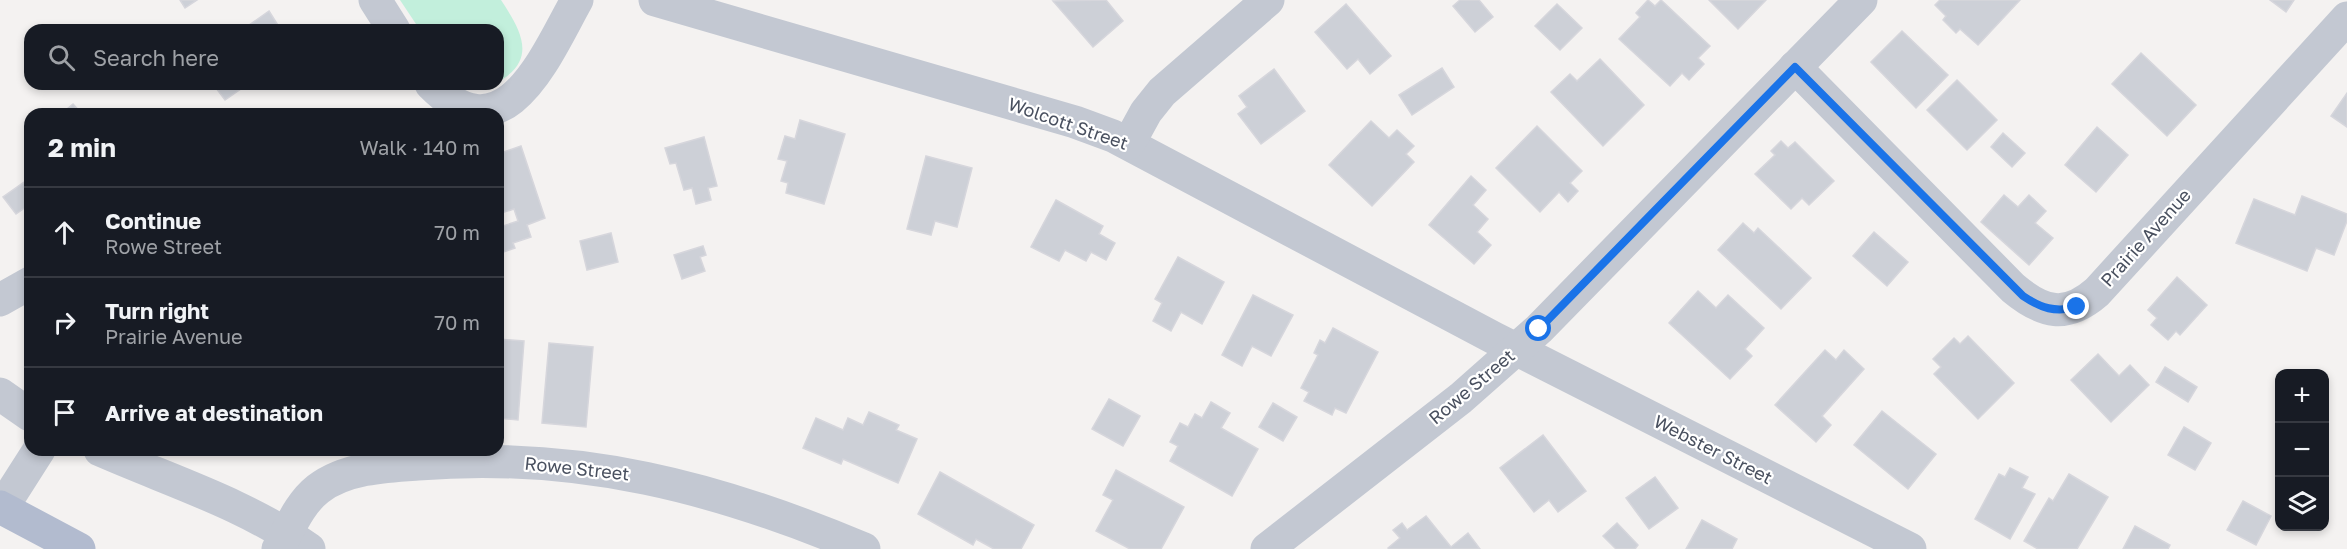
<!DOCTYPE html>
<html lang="en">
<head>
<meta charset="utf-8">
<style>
	:root { --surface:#171b24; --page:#242831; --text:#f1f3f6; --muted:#9ea1a6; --line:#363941 }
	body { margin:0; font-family:"Golos Text",sans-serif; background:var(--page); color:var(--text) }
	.controls { position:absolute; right:18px; bottom:18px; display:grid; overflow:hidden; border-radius:12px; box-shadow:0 3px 9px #0003 }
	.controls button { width:54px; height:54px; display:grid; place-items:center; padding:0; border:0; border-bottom:2px solid var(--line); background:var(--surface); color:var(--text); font:30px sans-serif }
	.stop { position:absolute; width:18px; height:18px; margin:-14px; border:4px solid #1a73e8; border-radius:50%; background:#fff }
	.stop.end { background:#1a73e8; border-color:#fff; box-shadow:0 2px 6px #0008 }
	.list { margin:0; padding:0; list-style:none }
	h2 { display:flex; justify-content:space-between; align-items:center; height:78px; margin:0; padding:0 24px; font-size:26px }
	h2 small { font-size:20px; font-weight:400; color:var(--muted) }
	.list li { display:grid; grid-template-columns:39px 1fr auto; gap:18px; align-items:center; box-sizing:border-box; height:90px; padding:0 24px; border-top:2px solid var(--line) }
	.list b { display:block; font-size:22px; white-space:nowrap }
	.list p { margin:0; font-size:20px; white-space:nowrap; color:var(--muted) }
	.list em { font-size:20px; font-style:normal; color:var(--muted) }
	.icon { flex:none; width:33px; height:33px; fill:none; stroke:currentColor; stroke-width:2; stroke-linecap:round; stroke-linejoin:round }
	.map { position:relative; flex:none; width:2347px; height:549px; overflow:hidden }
	.search { position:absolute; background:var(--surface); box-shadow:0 3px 9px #0003; left:24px; top:24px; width:480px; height:66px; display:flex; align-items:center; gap:15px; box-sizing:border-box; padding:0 21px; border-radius:18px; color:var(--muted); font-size:22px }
	.panel { position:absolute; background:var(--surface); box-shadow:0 3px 9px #0003; left:24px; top:108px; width:480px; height:348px; border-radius:18px }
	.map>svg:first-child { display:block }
	.green { fill:#c2efdc }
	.building { fill:#cdd0d7; stroke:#d6d6dc; stroke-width:1.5 }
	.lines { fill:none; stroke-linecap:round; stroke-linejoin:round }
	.minor { stroke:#c3c8d2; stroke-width:33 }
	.major { stroke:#b2bbcf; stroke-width:33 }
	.route { stroke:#1a73e8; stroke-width:8 }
	.labels { text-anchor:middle; stroke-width:4.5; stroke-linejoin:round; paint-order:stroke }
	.street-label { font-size:18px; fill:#49505f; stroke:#fff }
</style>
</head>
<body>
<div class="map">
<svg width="2347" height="549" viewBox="0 0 2347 549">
	<rect width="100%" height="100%" fill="#f4f2f1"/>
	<path class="green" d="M400,0H501C520,29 539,59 498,82V30H420Z"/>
	<g class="building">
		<polygon points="180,0 197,0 185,8"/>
		<polygon points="1106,0 1123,21 1093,47 1053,1"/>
		<polygon points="1460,0 1479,0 1493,17 1475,32 1453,6"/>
		<polygon points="1648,0 1655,6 1661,0 1710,46 1698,58 1704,64 1689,80 1682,73 1670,86 1619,39 1640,17 1636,13"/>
		<polygon points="1709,0 1766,0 1738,29"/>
		<polygon points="1940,0 2020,0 1978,45 1960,29 1956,33 1943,20 1946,16 1935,5"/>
		<polygon points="2270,0 2294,0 2286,12"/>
		<polygon points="1346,4 1391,56 1370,74 1358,59 1347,69 1315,32"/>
		<polygon points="1557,4 1582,28 1560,50 1535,26"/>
		<polygon points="269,11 281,30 242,30"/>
		<polygon points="1902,31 1948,75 1916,108 1871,62"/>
		<polygon points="2141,53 2196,105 2167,136 2112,84"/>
		<polygon points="1600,59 1644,105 1603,146 1551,92 1570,74 1577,81"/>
		<polygon points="1442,68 1454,87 1412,115 1399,95"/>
		<polygon points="1274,69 1305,111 1261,144 1238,114 1247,107 1239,96"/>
		<polygon points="1957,80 1997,120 1967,150 1927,110"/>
		<polygon points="213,84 248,84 225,100"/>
		<polygon points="2347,93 2347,127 2331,116"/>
		<polygon points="73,104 82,114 61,114"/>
		<polygon points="800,120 845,134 824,204 786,193 788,183 781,181 787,161 778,159 785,136 795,139"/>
		<polygon points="1371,121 1389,138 1397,130 1414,146 1406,154 1414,162 1372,206 1329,165"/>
		<polygon points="1537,126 1582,171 1570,183 1578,191 1568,202 1559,192 1540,212 1496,168"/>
		<polygon points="2097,127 2128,155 2096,192 2065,165"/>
		<polygon points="2003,133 2025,153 2012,167 1991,147"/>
		<polygon points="704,137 717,186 708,188 711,200 696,204 692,188 684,190 676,163 670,164 665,148"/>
		<polygon points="1781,141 1788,148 1795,142 1834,181 1809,205 1802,198 1791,209 1755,174 1775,155 1771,151"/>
		<polygon points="521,146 545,218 527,225 531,237 513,243 515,248 498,254 498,238 503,237 500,227 518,221 514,209 498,214 498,154"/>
		<polygon points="926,156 972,168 957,227 935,221 931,235 907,229"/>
		<polygon points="1471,176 1486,190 1473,205 1488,219 1477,232 1491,245 1474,264 1429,225"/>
		<polygon points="30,178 30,204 16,214 3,197"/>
		<polygon points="2004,195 2018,207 2029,195 2046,211 2035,223 2053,238 2029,265 1981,222"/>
		<polygon points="2302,196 2347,214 2347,221 2334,255 2316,248 2307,271 2236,243 2254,199 2295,215"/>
		<polygon points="1056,200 1103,226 1099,234 1115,243 1106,260 1091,252 1086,261 1065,250 1059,261 1031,247"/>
		<polygon points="1743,223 1754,233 1758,228 1811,278 1781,309 1718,250"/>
		<polygon points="1874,232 1908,262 1887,286 1853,256"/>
		<polygon points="611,233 618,262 587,270 580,241"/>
		<polygon points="703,246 706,255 700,257 705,271 682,279 674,255"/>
		<polygon points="1178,257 1224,282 1202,324 1181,312 1171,331 1153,321 1162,303 1155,299"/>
		<polygon points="2177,277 2207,305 2180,335 2176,331 2168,340 2151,325 2157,318 2148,310"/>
		<polygon points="1698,291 1716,308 1728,295 1764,328 1745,349 1752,356 1730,379 1669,323"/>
		<polygon points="1253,295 1293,315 1271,356 1252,346 1242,366 1222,355"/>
		<polygon points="1333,328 1378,352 1346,413 1335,408 1332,415 1304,401 1309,392 1301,388 1318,355 1314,353 1320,340 1325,343"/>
		<polygon points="1968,336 2014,383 1978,419 1934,374 1941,367 1933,359 1954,338 1960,344"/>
		<polygon points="498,339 524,341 518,420 498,418"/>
		<polygon points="549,343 593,347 586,427 542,423"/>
		<polygon points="1825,350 1836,360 1844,350 1864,369 1822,416 1831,425 1816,442 1775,405"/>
		<polygon points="2098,354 2119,376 2130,365 2149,385 2111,422 2071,380"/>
		<polygon points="2165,367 2197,387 2188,402 2156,382"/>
		<polygon points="1109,399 1140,416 1123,446 1092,429"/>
		<polygon points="1211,402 1230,413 1221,428 1258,449 1232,496 1170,461 1178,446 1170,442 1180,423 1188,427 1195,414 1202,418"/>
		<polygon points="1273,403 1297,417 1283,441 1259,427"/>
		<polygon points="1882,411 1936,454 1908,489 1854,445"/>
		<polygon points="869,412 899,425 896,430 917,439 898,483 843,459 841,464 803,448 816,418 843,430 848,418 863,425"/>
		<polygon points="2184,427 2211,443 2195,470 2168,455"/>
		<polygon points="1543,435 1586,491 1558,512 1549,500 1534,512 1500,468"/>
		<polygon points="2010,468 2028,477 2022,488 2035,494 2010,539 1975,519 1999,474 2005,477"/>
		<polygon points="1116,470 1184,507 1161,549 1130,549 1096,531 1113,500 1103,495"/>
		<polygon points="940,472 1034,525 1021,549 994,549 976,539 973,545 918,514"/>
		<polygon points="2069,474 2108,497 2077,549 2038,549 2024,541 2049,498 2053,501"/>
		<polygon points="1655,477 1678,508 1649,529 1626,498"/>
		<polygon points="2243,501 2271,516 2256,545 2227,530"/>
		<polygon points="1426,516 1451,547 1468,533 1480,549 1389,549 1388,548 1400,538 1393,530 1402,523 1407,530"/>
		<polygon points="1702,520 1737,539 1732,549 1686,549"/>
		<polygon points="1617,523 1638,545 1635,549 1616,549 1603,536"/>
		<polygon points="2135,526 2170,545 2168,549 2123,549"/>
	</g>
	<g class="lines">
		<g class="minor">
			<polyline points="375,0 394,30"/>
			<polyline points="655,0 1075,122 1113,136 1494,338 1910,549"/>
			<path d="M1795,67L2013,288C2043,313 2066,319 2097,292L2347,18"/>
			<path d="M431,84C505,160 546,55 577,0"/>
			<polyline points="1129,143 1146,112 1162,92 1268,0"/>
			<polyline points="0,300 30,283"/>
			<polyline points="0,394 30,415"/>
			<path d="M100,450C173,482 243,503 309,549"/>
			<polyline points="2,508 39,450"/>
			<path d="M278,549C290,528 299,504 318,489C345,468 386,466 418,464C579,451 717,487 864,549"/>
			<polyline points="1267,549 1461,398 1539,329 1861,0"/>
		</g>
		<polyline class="major" points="0,507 79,549"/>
	</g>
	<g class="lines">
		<path class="route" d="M1539,329L1795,67L2023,296C2041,308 2055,313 2077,307"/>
	</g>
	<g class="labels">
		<g class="street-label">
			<text transform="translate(1068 124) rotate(19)" y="6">Wolcott Street</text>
			<text transform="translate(2146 238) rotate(-48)" y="6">Prairie Avenue</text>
			<text transform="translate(1472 387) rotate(-40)" y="6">Rowe Street</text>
			<text transform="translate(1713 450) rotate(27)" y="6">Webster Street</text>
			<text transform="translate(577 469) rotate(6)" y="6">Rowe Street</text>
		</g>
	</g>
</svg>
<div class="controls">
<button>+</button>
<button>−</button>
<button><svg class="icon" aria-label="layers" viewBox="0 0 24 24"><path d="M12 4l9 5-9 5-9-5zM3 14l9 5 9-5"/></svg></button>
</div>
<div class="stop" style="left:1539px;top:329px"></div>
<div class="stop end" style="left:2077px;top:307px"></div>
<div class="search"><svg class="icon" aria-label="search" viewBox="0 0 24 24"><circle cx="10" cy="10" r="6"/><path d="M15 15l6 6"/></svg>Search here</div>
<section class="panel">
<h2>2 min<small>Walk · 140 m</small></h2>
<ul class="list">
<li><svg class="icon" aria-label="ahead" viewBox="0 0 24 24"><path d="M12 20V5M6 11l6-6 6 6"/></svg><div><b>Continue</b><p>Rowe Street</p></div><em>70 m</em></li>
<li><svg class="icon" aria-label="right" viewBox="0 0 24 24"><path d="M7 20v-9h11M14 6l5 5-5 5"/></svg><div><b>Turn right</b><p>Prairie Avenue</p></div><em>70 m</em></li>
<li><svg class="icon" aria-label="arrive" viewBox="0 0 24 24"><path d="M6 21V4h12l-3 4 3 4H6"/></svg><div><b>Arrive at destination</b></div></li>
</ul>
</section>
</div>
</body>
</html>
